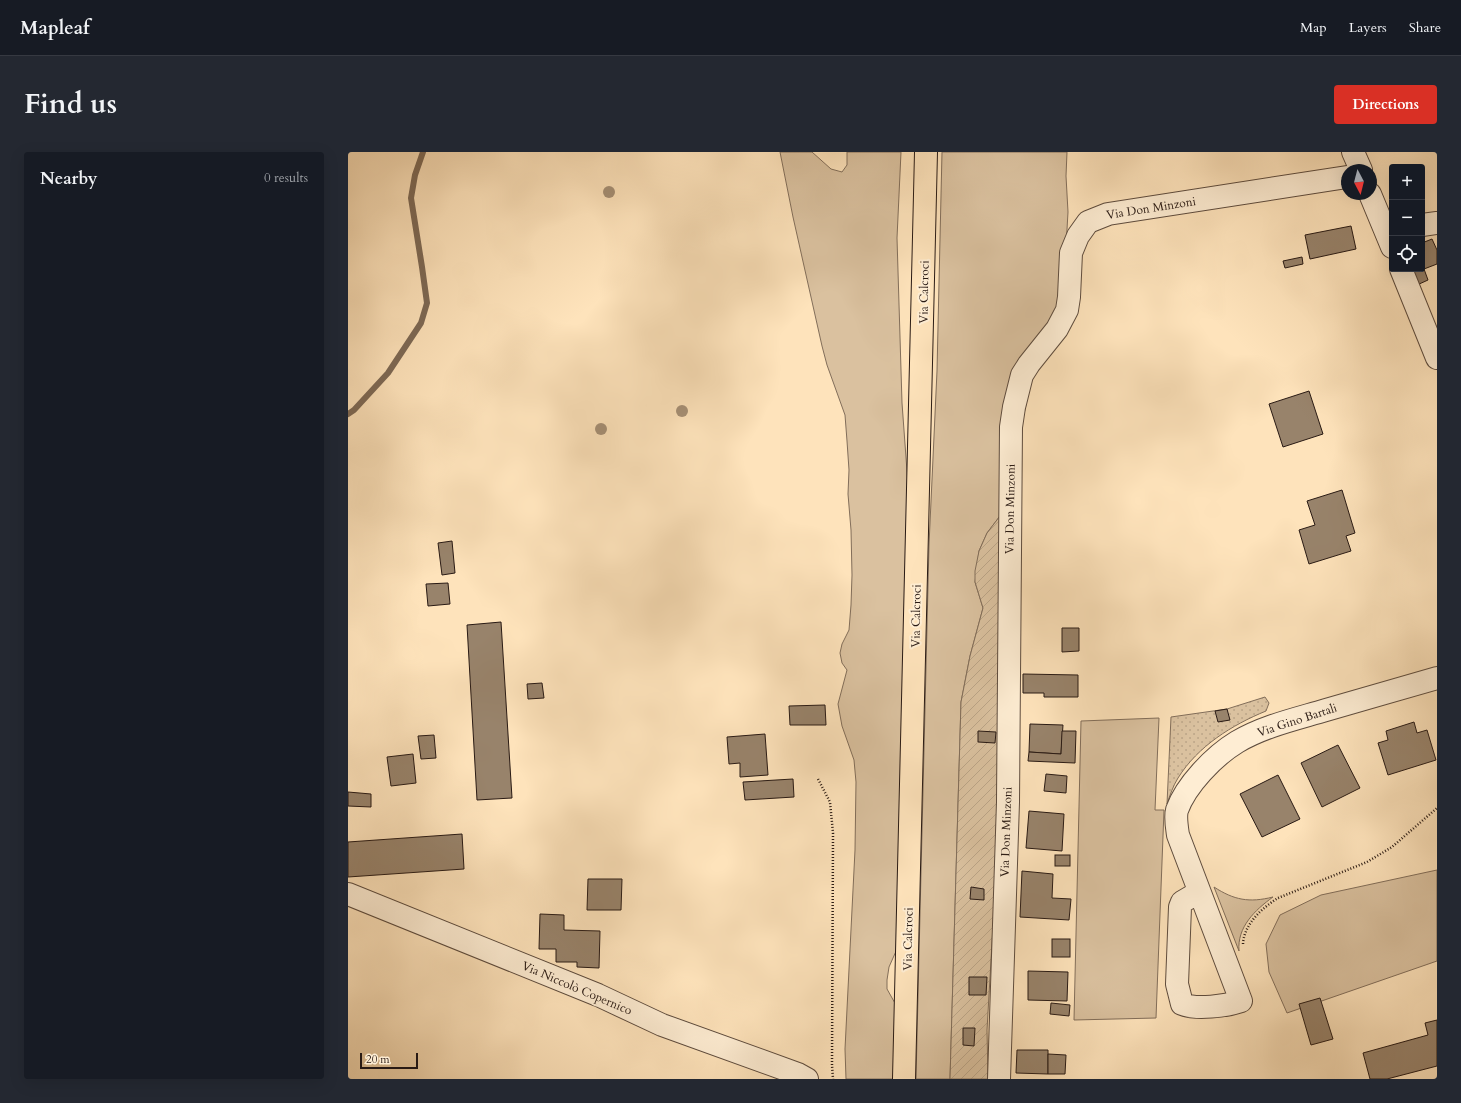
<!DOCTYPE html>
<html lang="en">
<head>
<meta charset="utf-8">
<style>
	:root { --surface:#171b24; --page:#242831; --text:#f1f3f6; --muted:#9ea1a6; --line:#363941; --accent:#d93025 }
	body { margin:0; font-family:Cardo,serif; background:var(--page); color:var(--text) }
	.controls { position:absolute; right:12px; top:12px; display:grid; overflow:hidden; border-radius:4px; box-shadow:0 4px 16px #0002 }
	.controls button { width:36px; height:36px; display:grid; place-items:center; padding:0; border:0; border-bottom:1px solid var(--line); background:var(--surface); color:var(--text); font:20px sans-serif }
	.compass { position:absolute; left:993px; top:12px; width:36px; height:36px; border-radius:50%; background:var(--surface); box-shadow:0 4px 16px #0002; rotate:173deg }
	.scale { position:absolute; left:12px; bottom:10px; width:58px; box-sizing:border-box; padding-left:4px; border:2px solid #291a14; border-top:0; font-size:11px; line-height:14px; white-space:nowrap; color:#291a14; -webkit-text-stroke:3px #feedd3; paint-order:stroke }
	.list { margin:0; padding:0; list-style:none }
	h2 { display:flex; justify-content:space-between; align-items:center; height:52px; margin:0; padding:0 16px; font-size:17px }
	h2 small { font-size:13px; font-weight:400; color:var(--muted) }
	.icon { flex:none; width:22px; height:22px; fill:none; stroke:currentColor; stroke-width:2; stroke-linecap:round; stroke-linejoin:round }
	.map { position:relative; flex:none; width:1089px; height:927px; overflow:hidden; border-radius:4px }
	header { display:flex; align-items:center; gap:24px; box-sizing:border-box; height:56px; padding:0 20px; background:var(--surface); border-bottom:1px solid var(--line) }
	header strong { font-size:19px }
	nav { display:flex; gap:22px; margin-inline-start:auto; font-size:14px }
	.intro { display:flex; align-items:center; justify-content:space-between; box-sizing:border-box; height:96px; padding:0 24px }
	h1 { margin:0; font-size:28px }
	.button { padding:10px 18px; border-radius:4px; background:var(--accent); color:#fff; font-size:14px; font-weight:700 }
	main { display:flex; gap:24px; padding:0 24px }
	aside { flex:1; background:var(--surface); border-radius:4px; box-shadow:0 4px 16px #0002 }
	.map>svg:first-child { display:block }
	.grass { fill:#dac19f; stroke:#826e5a }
	.park { fill:url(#park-dots); stroke:#826e5a }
	.garden { fill:url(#garden-furrows); stroke:#826e5a }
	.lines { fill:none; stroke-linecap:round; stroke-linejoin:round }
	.stream { stroke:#7e6a56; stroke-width:6 }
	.building { fill:#98836b; stroke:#291a14 }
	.minor-casing { stroke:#5e4c3e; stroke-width:24 }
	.major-casing { stroke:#291a14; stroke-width:24 }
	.path { stroke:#291a14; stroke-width:2.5; stroke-dasharray:1 2; stroke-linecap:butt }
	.minor { stroke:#feedd3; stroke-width:22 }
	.major { stroke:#fee3bb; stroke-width:22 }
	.tree { fill:#a69076 }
	.labels { text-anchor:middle; stroke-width:4; stroke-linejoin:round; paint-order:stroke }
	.street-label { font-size:12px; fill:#291a14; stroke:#feedd3 }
</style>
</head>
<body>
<header>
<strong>Mapleaf</strong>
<nav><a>Map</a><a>Layers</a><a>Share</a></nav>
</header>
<div class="intro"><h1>Find us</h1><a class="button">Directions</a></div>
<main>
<aside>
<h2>Nearby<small>0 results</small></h2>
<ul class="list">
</ul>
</aside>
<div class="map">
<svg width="1089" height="927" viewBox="0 0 1089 927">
	<defs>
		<pattern id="park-dots" width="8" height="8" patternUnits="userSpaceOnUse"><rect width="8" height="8" fill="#dac19f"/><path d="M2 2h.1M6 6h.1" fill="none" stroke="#bba588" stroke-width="1.8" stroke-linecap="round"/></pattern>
		<pattern id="garden-furrows" width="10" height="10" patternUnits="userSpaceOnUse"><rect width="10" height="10" fill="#dac19f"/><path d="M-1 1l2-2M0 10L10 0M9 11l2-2" fill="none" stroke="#bba588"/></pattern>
	</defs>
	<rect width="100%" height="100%" fill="#fee3bb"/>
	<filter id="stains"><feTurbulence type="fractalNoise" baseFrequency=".005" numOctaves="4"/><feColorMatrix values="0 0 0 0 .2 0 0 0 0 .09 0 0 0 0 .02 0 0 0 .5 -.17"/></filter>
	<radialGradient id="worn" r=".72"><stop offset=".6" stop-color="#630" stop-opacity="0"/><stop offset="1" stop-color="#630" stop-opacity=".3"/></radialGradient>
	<g class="grass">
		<polygon points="432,0 464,0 483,17 494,20 499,13 499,0 553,0 549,86 554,251 560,333 549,797 541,815 539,828 539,837 548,853 546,927 498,927 497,897 507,698 508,630 506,608 494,574 490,552 499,518 494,511 492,501 494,492 501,478 503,453 504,423 503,378 500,342 501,318 499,289 497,263 479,213 474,194 445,65"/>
		<polygon points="594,0 719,0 718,24 720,60 715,147 691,192 655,360 639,381 631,399 627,430 635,456 622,504 613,550 602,927 568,927 581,393 589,219"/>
		<polygon points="811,566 807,658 816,658 808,866 726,868 733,569"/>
		<polygon points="1089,718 1089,809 939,861 921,820 918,792 932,763 973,743"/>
		<path d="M866,735C886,748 901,751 925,745C907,758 889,775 891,799Z"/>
	</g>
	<path class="park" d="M917,545L921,551L918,559C884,573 850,594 830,626C825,634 822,643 819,652L823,565L879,557Z"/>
	<polygon class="garden" points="655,360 655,446 646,756 639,878 640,927 602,927 613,550 622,504 635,456 627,430 627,419 631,399 639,381"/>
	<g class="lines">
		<polyline class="stream" points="0,262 6,258 40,221 73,171 79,151 74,115 63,46 67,23 75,0"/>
	</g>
	<g class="building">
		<polygon points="1003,74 1008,97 962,107 957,83"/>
		<polygon points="1084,87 1089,98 1089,112 1076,117 1080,128 1069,133 1063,117 1074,117 1074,91"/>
		<polygon points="954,105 955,112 937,116 935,109"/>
		<polygon points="961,239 975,282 935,295 921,252"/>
		<polygon points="994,338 1007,381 998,384 1003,399 961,412 951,378 967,373 959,349"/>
		<polygon points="104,389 107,421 94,423 90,391"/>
		<polygon points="100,431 102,452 80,454 78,432"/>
		<polygon points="153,470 164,646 129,648 119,473"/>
		<polygon points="714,476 731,476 731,499 714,500"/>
		<polygon points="675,522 730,523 730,545 696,545 696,541 675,541"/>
		<polygon points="194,531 196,546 180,547 179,532"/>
		<polygon points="477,553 478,573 442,573 441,554"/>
		<polygon points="879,557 882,568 870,570 867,559"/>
		<polygon points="1066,570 1069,581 1079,578 1088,608 1040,623 1030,591 1040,588 1038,579"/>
		<polygon points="682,572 715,573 713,602 681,600"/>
		<polygon points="630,579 648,580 647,591 630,590"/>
		<polygon points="714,579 728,579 727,611 680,609 681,600 713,602"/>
		<polygon points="417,582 420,623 392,625 392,611 381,612 379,585"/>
		<polygon points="86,583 88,606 73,607 70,584"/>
		<polygon points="990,593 1012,636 974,655 953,611"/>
		<polygon points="65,602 68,631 43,634 39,605"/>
		<polygon points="698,622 719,624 718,641 696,639"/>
		<polygon points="930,623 952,667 914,685 892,642"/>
		<polygon points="445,627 446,645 397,648 395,630"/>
		<polygon points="0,640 23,642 23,655 0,654"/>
		<polygon points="681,659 716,662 714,699 678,696"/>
		<polygon points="114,682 116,717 0,725 0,690"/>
		<rect x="707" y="703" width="15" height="11"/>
		<polygon points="674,719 705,722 704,746 723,747 721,768 672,765"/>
		<polygon points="240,727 274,727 273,758 239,758"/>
		<polygon points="623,735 636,737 636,748 622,747"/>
		<polygon points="192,762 216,763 216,778 252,779 251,816 229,815 229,810 208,810 208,797 191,797"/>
		<rect x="704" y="787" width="18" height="18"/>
		<polygon points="680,819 720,820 719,849 680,848"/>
		<polygon points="621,825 639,825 638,843 621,843"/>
		<polygon points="972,846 985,887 963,893 951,852"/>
		<polygon points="703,851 722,853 721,864 702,862"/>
		<polygon points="1089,868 1089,914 1039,927 1022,927 1015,901 1080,883 1077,871"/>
		<polygon points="615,876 627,876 626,894 615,893"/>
		<polygon points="669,898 700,898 700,922 668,921"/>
		<polygon points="700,902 718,903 717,922 700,922"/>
	</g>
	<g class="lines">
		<g class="minor-casing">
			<g id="minor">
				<polyline points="1005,0 1013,18"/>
				<polyline points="1022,42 1044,95"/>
				<polyline points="1074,73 1089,71"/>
				<polyline points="1053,117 1089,206"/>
				<path d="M851,740L834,750L832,755L829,832L834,852C848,858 878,854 893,849L830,683C829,676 827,665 829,658C838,633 866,604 889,590C916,574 948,567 978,558C1015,547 1052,537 1089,526"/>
				<polyline points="0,742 250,843 314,873 450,922 459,927"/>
				<polyline points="651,927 660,650 663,275 666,255 674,223 681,212 709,177 719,158 721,145 723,101 730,84 740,70 760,62 999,25"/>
			</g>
		</g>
		<g class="major-casing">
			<polyline id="major" points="556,927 578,0"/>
		</g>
		<g class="path">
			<polyline points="470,627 482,650 485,681 484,913 485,927"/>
			<path d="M895,792C896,772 914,756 930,746L1019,710L1044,695L1089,656"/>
		</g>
		<use href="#minor" class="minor"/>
		<use href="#major" class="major"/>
	</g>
	<g class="tree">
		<circle cx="261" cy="40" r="6"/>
		<circle cx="334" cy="259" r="6"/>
		<circle cx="253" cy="277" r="6"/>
	</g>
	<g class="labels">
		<g class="street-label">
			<text transform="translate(803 56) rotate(-9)" y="4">Via Don Minzoni</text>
			<text transform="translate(576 140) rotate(-89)" y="4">Via Calcroci</text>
			<text transform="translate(662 357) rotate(-89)" y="4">Via Don Minzoni</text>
			<text transform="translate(568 464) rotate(-89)" y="4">Via Calcroci</text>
			<text transform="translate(949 568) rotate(-18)" y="4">Via Gino Bartali</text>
			<text transform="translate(658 680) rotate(-88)" y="4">Via Don Minzoni</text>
			<text transform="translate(560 787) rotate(-89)" y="4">Via Calcroci</text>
			<text transform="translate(229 836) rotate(23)" y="4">Via Niccolò Copernico</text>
		</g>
	</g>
	<rect width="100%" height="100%" filter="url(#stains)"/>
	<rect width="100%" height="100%" fill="url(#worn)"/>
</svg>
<div class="controls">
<button>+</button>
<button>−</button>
<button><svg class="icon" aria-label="locate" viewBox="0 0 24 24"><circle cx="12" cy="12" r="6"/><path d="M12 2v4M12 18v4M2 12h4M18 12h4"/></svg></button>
</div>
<svg class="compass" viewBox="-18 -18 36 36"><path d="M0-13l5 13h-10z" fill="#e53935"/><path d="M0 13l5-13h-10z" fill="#9ea1a6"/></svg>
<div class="scale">20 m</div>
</div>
</main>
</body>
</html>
